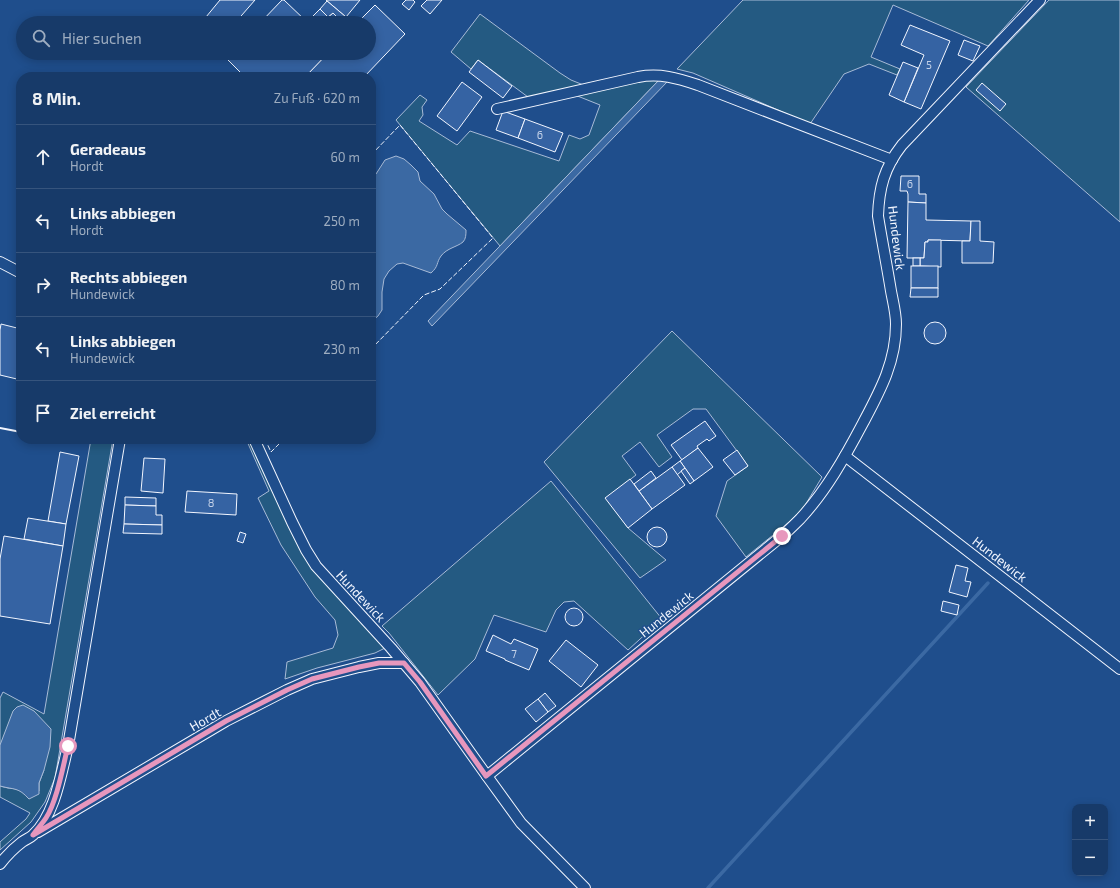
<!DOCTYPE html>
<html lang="de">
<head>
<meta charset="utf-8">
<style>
	:root { --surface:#173a69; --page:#20416f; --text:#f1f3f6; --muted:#9eadc0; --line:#36547d }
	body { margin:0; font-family:"Exo 2",sans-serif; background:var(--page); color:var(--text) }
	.controls { position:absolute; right:12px; bottom:12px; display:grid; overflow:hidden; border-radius:8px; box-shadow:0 2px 10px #0003 }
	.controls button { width:36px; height:36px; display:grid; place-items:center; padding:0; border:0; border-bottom:1px solid var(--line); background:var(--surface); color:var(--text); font:20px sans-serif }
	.stop { position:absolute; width:12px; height:12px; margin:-9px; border:3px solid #e797bd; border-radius:50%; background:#fff }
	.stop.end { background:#e797bd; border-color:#fff; box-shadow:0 1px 4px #0008 }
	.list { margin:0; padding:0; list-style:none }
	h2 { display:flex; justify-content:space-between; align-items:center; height:52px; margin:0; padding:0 16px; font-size:17px }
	h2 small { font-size:13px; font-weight:400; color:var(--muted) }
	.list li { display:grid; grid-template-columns:26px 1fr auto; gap:12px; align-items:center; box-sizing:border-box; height:64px; padding:0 16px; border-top:1px solid var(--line) }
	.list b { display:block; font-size:15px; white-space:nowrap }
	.list p { margin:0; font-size:13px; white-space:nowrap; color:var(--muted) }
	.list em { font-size:13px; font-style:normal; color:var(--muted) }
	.icon { flex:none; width:22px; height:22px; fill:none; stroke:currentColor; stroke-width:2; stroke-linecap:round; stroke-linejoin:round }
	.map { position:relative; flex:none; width:1120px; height:888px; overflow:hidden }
	.search { position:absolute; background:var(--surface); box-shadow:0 2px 10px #0003; left:16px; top:16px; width:360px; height:44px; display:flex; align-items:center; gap:10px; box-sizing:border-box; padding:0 14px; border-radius:22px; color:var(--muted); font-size:15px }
	.panel { position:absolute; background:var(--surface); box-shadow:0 2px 10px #0003; left:16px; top:72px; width:360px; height:372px; border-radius:16px }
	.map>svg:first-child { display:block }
	.green { fill:#245a82; stroke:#a8bbd7 }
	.water { fill:#3b69a3; stroke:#a8bbd7 }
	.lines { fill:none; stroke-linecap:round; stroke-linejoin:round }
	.stream { stroke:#3b69a3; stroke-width:3.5 }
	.building { fill:#3563a3; stroke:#f2f6ff }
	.street-casing { stroke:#f2f6ff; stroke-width:12 }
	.street { stroke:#1f4e8c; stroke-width:10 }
	.fence { stroke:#f2f6ff; stroke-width:1; stroke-dasharray:5 2; stroke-linecap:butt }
	.wall { stroke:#f2f6ff; stroke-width:2 }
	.route { stroke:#e797bd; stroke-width:5 }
	.labels { text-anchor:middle; stroke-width:3; stroke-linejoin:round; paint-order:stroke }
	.number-label { font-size:11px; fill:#c3d1e8 }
	.street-label { font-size:13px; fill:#f2f6ff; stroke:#1f4e8c }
</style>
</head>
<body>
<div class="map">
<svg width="1120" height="888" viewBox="0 0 1120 888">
	<rect width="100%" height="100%" fill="#1f4e8c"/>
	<g class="green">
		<polygon points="743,0 1029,0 988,46 893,5 871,57 900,69 897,75 869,64 844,74 810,124 693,73 677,69"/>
		<polygon points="1049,0 1120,0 1120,222 966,87"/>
		<polygon points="480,14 560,73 571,80 586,86 528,97 478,60 471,69 451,52"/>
		<polygon points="644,78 660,79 500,246 396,120 420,95 427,100 422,107 423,115 419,121 457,145 470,131 559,161 569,135 580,139 589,135 600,105 575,95"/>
		<polygon points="672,331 822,477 804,507 789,522 746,557 716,516 727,481 748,466 706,409 693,409 657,435 672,457 659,467 640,442 622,456 636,475 606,498 628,528 666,560 640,578 544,462"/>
		<polygon points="91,439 113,439 55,778 45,802 31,822 0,850 0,842 26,819 30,813 0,797 0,786 8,788 18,789 23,792 39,791 39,783 44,770 3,740 0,745 0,698 3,692 44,714"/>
		<polygon points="246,439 252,439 300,546 387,647 375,653 317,668 285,679 287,662 333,648 338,635 335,620 315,597 281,545 258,498 269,491"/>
		<polygon points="551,481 662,619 628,650 574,601 564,602 556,610 546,632 494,615 475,659 438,695 389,633 382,626"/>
	</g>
	<g class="water">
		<polygon points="660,79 668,81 432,326 428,321"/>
		<path d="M396,156L404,159L411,165L418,172L420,181L434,194L442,209L447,214L466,230C466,234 466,239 463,242C457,247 447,248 441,256C436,263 439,266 431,273L403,263L397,264L389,271L384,279L382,292V310L378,316L371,322V178L376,174L385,160Z"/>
		<path d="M23,705L34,711L51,729L50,747L44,770L39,783V794L29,799C18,787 15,790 0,786V745L13,711L17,707Z"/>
	</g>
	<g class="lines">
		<polyline class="stream" points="708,888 988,583"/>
	</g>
	<g class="building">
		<polygon points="220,0 255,0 235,23 213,23 206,17"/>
		<polygon points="282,0 284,0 307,22 320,9 328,17 333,13 343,23 260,23"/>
		<polygon points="326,0 360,0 346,17"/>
		<polygon points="406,0 413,0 415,2 409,10 402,4"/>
		<polygon points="427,0 442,0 430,14 421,6"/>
		<polygon points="327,1 346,17 353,23 343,23 333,13 328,17 320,9"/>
		<polygon points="375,5 405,34 364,77 305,77 328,53 369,53 369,23 357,23"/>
		<polygon points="910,25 950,41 921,109 904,102 924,55 901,45"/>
		<polygon points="964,40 980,46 973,61 958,55"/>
		<polygon points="231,53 328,53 305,77 235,77 240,72 226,58"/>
		<polygon points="478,60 512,86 503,98 469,72"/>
		<polygon points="903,62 918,68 904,102 889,95"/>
		<polygon points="462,82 482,97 457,131 437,116"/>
		<polygon points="982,83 1006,104 1000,111 976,90"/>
		<polygon points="503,111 525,119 518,138 496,130"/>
		<polygon points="525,119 563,133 555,152 518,138"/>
		<polygon points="901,176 919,176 919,194 926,194 926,203 908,202 908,194 907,191 900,191"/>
		<polygon points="908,202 926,203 926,220 971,221 970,241 928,240 928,242 925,242 924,258 907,258"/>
		<polygon points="971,221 980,221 980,241 994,242 993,263 962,263 962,241 970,241"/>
		<polygon points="928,240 941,240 941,267 920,266 920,258 924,258 925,242 928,242"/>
		<rect x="913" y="258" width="7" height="8"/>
		<rect x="911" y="266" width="27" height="22"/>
		<polygon points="911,288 938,288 938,297 910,297"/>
		<circle cx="935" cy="333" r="11"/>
		<polygon points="1,324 21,329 21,380 0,375 0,330"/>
		<polygon points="705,421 716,436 709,441 707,439 697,446 698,448 682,460 671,445"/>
		<polygon points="698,448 713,467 694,481 680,461"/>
		<polygon points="737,450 748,466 735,475 723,460"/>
		<polygon points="60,452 79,456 66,524 48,521"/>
		<polygon points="144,458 165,459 163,493 141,491"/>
		<polygon points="680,461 685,468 677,475 672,467"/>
		<polygon points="672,467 685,485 652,509 639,491"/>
		<polygon points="685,468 694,481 690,484 681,471"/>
		<polygon points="651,471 656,478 639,491 634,484"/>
		<polygon points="630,479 652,509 628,528 605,498"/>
		<polygon points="187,491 237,494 236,515 185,512"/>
		<polygon points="125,497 156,498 156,506 125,505"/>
		<polygon points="125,505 156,506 156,515 162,515 162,525 124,524"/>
		<polygon points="28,518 66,524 63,546 24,539"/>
		<polygon points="124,524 162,525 162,534 123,533"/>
		<circle cx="657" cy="537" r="10"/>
		<polygon points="240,532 246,534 243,543 237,541"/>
		<polygon points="4,536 63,546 50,624 0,616 0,559"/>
		<polygon points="956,565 968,568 965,581 971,582 967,597 949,592"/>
		<polygon points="943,601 959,605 957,615 941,611"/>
		<circle cx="574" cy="617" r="9"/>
		<polygon points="493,635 511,644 514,639 538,649 529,670 505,660 505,659 486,651"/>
		<polygon points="566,640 598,665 581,687 549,661"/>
		<polygon points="545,693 556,706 548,712 538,699"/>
		<polygon points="538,699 548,712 536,722 525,709"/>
	</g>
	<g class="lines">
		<g class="street-casing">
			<g id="street">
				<path d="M497,109L638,77C660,73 677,78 698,85L892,160"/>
				<polyline points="0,262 21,273"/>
				<polyline points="254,439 292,522 306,550 316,566 391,648 420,682 487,776 521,823 585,888"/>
				<polyline points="845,456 1120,669"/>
				<path d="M487,776L782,536C788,531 794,525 800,519C826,491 845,457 863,423C880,391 896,362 896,324C896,313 893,302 891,291C887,266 882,241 878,216C879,188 884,168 902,145L1040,0"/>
				<polyline points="38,832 226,721 287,690 312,679 359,667 379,663 404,663"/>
				<path d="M0,864C7,855 14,848 22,842C26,839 30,838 33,835C55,815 61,774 68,746L120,439"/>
			</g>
		</g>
		<use href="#street" class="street"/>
		<g class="fence">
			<polyline points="371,155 400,125 493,238 440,289 424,295 371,349"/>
			<polyline points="265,439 271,452 284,439"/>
		</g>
		<g class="wall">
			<polyline points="0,428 21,432"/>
			<polyline points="51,439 61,441"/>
		</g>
	</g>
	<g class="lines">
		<path class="route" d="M68,746C63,766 57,801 46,818C42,824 37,829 33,835L226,721L287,690L312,679L359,667L379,663H404L420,682L486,776L782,536"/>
	</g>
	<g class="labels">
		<g class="number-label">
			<text x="929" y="69">5</text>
			<text x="540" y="139">6</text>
			<text x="910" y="188">6</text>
			<text x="211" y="507">8</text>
			<text x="514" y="658">7</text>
		</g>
		<g class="street-label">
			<text transform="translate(897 238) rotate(83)" y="5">Hundewick</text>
			<text transform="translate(1000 559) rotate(38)" y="5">Hundewick</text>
			<text transform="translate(361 596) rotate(47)" y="5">Hundewick</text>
			<text transform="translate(666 614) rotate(-39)" y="5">Hundewick</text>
			<text transform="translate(205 719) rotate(-30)" y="5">Hordt</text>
		</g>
	</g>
</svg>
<div class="controls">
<button>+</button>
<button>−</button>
</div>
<div class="stop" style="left:68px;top:746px"></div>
<div class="stop end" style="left:782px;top:536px"></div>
<div class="search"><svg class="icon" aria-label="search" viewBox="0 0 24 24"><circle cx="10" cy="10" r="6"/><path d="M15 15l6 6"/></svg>Hier suchen</div>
<section class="panel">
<h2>8 Min.<small>Zu Fuß · 620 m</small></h2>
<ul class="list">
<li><svg class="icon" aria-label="ahead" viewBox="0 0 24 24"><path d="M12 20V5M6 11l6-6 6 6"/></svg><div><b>Geradeaus</b><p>Hordt</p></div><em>60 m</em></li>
<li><svg class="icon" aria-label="left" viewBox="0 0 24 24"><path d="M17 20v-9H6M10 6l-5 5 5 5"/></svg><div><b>Links abbiegen</b><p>Hordt</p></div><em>250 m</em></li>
<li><svg class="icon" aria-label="right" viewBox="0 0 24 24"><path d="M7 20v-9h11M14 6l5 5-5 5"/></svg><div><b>Rechts abbiegen</b><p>Hundewick</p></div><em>80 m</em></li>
<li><svg class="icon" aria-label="left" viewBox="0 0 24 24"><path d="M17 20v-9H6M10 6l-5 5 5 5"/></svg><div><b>Links abbiegen</b><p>Hundewick</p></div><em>230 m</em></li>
<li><svg class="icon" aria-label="arrive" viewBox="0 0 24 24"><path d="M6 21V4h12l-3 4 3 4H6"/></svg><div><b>Ziel erreicht</b></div></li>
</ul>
</section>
</div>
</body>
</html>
